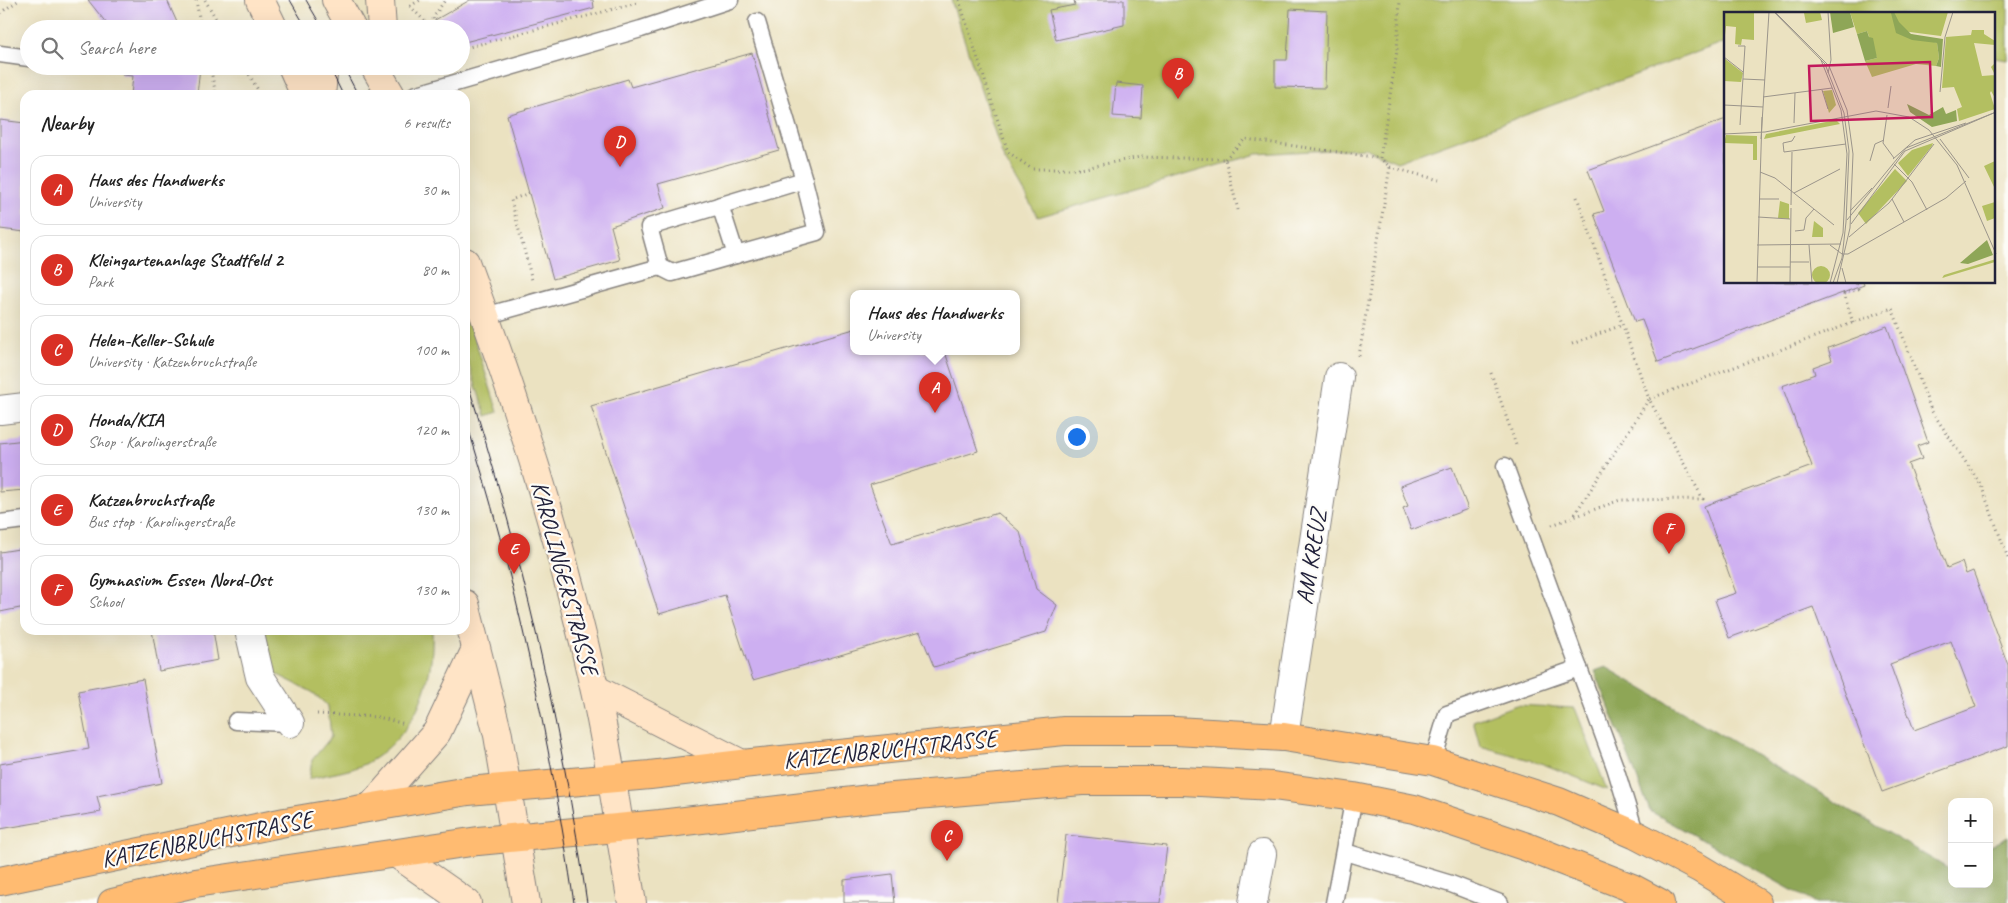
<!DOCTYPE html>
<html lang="en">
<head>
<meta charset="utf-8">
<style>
	:root { --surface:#fff; --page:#f6f6f6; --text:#222; --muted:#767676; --line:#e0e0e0; --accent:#d93025 }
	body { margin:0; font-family:Caveat,sans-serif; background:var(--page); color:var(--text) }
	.controls { position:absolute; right:15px; bottom:15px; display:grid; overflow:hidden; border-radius:10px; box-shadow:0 5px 20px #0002 }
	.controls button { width:45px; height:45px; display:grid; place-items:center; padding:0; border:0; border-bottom:1px solid var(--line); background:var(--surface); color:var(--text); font:25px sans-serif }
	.you { position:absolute; left:1076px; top:436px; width:18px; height:18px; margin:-12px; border:4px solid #fff; border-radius:50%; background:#1a73e8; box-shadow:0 0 0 8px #1a73e833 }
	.badge { display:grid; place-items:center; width:32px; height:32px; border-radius:50%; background:var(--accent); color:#fff; font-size:16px; font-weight:700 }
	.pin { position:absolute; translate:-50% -41px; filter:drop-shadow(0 1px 2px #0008) }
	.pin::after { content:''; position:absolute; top:26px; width:18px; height:15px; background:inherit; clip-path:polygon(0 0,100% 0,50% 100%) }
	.popup { position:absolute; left:850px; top:290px; width:170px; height:65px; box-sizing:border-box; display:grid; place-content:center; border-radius:10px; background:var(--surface); filter:drop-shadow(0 1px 4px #0005); font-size:16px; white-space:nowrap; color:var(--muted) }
	.popup b { font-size:19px; color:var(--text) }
	.popup::after { content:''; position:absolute; left:50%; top:100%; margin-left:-10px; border:10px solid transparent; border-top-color:var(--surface) }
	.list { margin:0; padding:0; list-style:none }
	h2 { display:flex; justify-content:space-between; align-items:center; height:65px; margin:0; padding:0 20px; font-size:21px }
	h2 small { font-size:16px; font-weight:400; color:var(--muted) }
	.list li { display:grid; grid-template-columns:32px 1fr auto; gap:15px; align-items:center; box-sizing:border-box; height:70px; margin:0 10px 10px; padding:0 10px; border:1px solid var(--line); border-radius:15px }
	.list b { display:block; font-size:19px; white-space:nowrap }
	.list p { margin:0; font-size:16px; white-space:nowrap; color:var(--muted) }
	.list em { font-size:16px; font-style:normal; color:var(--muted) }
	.icon { flex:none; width:28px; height:28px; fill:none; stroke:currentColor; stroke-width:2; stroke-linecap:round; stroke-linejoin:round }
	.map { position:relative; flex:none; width:2008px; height:903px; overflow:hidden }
	.search { position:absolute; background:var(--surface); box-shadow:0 5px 20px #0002; left:20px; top:20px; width:450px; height:55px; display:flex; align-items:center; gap:12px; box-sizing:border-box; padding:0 18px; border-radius:28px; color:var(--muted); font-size:19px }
	.panel { position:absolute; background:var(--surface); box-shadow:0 5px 20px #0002; left:20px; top:90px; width:450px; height:545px; border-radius:15px }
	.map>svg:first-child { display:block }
	.green { fill:#b3bf61; stroke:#6a704e }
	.forest { fill:#8ea657; stroke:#586449 }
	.building { fill:#cdaff1; fill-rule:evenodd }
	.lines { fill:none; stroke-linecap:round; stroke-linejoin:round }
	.lane-casing { stroke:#86827e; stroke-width:19 }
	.street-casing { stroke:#86827e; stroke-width:30 }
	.secondary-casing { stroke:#86827e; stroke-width:30 }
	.primary-casing { stroke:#86827e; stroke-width:30 }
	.path { stroke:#86827e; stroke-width:3; stroke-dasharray:1 4; stroke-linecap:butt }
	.lane { stroke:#fff; stroke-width:16 }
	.street { stroke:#fff; stroke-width:28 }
	.secondary { stroke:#ffe4c6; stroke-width:28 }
	.primary { stroke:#ffbb71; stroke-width:28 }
	.tram { stroke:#22223b; stroke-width:1 }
	.labels { text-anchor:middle; stroke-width:4.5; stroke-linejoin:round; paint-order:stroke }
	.street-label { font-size:24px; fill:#22223b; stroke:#fdfcf7 }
	.inset-road { fill:none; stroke:#9b958b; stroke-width:1 }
	.view { fill:#c2185b; fill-opacity:0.15; stroke:#c2185b; stroke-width:2.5 }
	.inset-edge { fill:none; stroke:#22223b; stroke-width:2.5 }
</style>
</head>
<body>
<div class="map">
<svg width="2008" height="903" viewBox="0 0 2008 903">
	<rect width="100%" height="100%" fill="#fdfcf7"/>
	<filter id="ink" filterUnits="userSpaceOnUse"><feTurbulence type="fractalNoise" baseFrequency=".02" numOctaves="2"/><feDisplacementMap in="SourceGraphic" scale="10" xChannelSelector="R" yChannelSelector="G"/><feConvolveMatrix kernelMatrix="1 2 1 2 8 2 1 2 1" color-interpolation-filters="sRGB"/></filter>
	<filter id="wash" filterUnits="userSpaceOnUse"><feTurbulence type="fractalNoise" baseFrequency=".0096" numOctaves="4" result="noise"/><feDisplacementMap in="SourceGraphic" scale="20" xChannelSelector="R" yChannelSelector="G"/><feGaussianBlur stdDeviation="1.12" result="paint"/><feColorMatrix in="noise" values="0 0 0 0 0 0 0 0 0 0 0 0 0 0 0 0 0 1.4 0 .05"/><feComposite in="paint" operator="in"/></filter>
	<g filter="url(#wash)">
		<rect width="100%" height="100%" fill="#ebe2c1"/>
		<g class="green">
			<polygon points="951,0 2008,0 2008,60 1994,58 1994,14 1726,14 1725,42 1397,162 1365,148 1257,154 1038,217 1003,157"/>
			<polygon points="465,309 498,412 486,416 465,353"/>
			<path d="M264,630H432C435,683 414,738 365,764C349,772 326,774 309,779L312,760L331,737L328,706L312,692L272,672Z"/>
			<polygon points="1516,705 1575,708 1607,790 1541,763 1480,746 1473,721"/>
		</g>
		<polygon class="forest" points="1606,667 1949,869 1952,867 1952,884 1989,884 1989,847 2008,837 2008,903 1815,903 1650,811 1595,671"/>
		<g id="blocks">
			<g class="building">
				<polygon points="88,0 167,0 180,29 111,29"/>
				<polygon points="470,0 593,0 594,8 461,43 461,29 438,29 435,20"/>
				<polygon points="1074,0 1124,0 1124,25 1056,40 1049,10 1075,5"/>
				<polygon points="1290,9 1327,11 1325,88 1275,87 1275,60 1287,60"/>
				<polygon points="752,53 779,150 658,184 665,208 611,226 620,260 553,279 507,115 628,79 631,87"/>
				<polygon points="123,66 200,67 197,95 131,95 133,76 122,75"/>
				<polygon points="1116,83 1143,86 1141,118 1113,116"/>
				<polygon points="1726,119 1726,282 1863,282 1864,285 1658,362 1642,320 1635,322 1594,214 1604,211 1588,170"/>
				<polygon points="0,120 25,123 25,232 0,229"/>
				<path d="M1887,326L1928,442L1917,446L1922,459L1908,464L1947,568L1962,562L1966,574L1973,571L2008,665V746L1882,792L1813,607L1729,638L1715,600L1736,593L1704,506L1812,466L1782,386L1815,374L1813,367L1832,360L1828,348ZM1951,641L1976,707L1914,730L1890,664Z"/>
				<polygon points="854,329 854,352 945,352 978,451 870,485 892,544 998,513 1020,532 1036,589 1057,605 1046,632 934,667 920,632 753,680 725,595 659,614 591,406"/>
				<polygon points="25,440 25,490 0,492 0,443"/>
				<polygon points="1452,467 1468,509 1411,530 1403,508 1408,506 1400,486"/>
				<polygon points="25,548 25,607 0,612 0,552"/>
				<polygon points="152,630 213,630 218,660 159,671"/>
				<polygon points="143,679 162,783 97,796 101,812 0,829 0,764 89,749 78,691"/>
				<polygon points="1066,835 1167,846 1160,903 1058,903"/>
				<polygon points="892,874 895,903 844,903 844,880"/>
			</g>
		</g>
	</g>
	<g filter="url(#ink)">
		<use href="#blocks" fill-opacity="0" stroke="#86827e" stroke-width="1"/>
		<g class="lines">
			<g class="lane-casing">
				<g id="lane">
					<polyline points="757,22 804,180"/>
					<polyline points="0,54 29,58"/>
					<polyline points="414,95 641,29 730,0"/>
					<polyline points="720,205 736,255"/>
					<polyline points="485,316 660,267 649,227 804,180 817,232 672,273 660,267"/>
					<polyline points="1505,466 1615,767 1636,835"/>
					<polyline points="0,523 25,520"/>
					<polyline points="236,721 290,723"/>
					<polyline points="1433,761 1447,714 1579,668"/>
					<polyline points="1345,852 1451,884 1500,903"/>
					<polyline points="1334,903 1354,797"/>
				</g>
			</g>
			<g class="street-casing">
				<g id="street">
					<polyline points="0,410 25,407"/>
					<polyline points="249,630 260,677 290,723"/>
					<polyline points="1284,737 1339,377"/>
					<polyline points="1253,903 1262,854"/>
				</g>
			</g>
			<g class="secondary-casing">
				<g id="secondary">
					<polyline points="260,0 274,29"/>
					<polyline points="336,0 352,29"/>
					<polyline points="380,0 382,29"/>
					<polyline points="292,66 305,95"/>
					<polyline points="374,66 391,95"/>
					<polyline points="321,95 324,66"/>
					<path d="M465,262C517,401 563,545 595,691C611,761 619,832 632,903"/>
					<polyline points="465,604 498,735 526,903"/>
					<polyline points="595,689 742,764"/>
					<polyline points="371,807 437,732 476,649"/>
					<polyline points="397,854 467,903"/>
				</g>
			</g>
			<g class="primary-casing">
				<g id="primary">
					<polyline points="0,881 285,822 468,791 650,775 742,764 1064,731 1175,731 1284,737 1433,761 1559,802 1636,835 1699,868 1757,903"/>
					<polyline points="112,903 195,883 478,841 660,824 870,799 1082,781 1182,781 1273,786 1354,797 1414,809 1527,847 1632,888 1660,903"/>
				</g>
			</g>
			<g class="path">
				<polyline points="196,0 201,29"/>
				<polyline points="205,0 222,29"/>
				<polyline points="959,0 1008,152 1032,169 1080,169 1140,157 1225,159 1238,210"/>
				<polyline points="410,6 432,29"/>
				<polyline points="410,6 420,0"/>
				<polyline points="0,13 19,0"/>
				<polyline points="435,29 433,18 445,0"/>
				<polyline points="461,49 637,3"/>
				<polyline points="101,66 123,68"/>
				<polyline points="210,66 216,95"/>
				<polyline points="244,66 261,95"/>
				<polyline points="1225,159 1245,139 1380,158"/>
				<polyline points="1390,167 1439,180"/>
				<polyline points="529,193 511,200 532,280"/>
				<polyline points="1577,197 1649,399 1892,308 1931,410 1981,485 2008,558"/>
				<polyline points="1853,323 1844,294 1858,289 1856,282"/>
				<polyline points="1572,344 1622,325"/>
				<polyline points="1359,356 1390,167 1380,158 1397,51 1400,0"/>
				<polyline points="1491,373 1516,445"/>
				<polyline points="1552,525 1620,500 1703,499 1649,399 1573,517"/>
				<polyline points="317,714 378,717 405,724"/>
			</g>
			<use href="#lane" class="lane"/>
			<use href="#street" class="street"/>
			<use href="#secondary" class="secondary"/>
			<use href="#primary" class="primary"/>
			<g class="tram">
				<polyline points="290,0 307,29"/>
				<polyline points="306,0 323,29"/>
				<polyline points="329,66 343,95"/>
				<polyline points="343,66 358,95"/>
				<path d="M465,375C520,547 561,724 587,903"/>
				<path d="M465,418C515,573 550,743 574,903"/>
			</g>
		</g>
	</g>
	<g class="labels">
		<g class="street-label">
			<text transform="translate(1311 557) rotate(-81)" y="8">AM KREUZ</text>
			<text transform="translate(565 578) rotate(75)" y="8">KAROLINGERSTRASSE</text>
			<text transform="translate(890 749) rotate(-6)" y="8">KATZENBRUCHSTRASSE</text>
			<text transform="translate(207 839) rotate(-11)" y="8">KATZENBRUCHSTRASSE</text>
		</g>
	</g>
	<g transform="translate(1724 12)">
		<rect width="271" height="271" fill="#ebe2c1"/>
		<path d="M0,0H30V28L18,27L17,33L11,32L12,15L2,14L0,32ZM96,0L98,8L82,11L80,1ZM126,0H224L217,24L178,19L213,31L215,46L212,54L192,52L148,65L141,49L153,46L143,19L133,22ZM248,18H260V22L271,29V33L250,31L258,64L271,63L267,55L271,51V86L267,79L266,81L271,97L235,109L233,97L238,95L230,75L218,76L222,25L247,23ZM0,46L19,61L17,70L0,69ZM108,78L112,93L105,101L99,79ZM112,108L116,112L40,127L42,122ZM2,123L33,124V148H29V132L0,131ZM209,131L208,134L184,164L174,151L188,138ZM271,149V177L260,154ZM171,157L183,169L142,212L134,201ZM56,189L65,192V207L54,206ZM271,190V206L263,209L258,194ZM90,209L99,216V225H88ZM272,247L271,250L218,266L220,263ZM88 263a9 9 0 1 1 18 0a9 9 0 1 1-18 0Z" fill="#b3bf61"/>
		<path d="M106,0H126L130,15L109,21ZM170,0L175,10L187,22L219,27L217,55L212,54L215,46L213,31L188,28L172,21L167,1ZM143,19L145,25L149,26L153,46L141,49L133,22ZM183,92L205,103L219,95L222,102L232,98L233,109L208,115L186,100ZM263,228L269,243L244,252L236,251Z" fill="#8ea657"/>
		<path class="inset-road" d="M50,0L101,52L120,101L125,139L122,210L118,246L109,271M51,0L105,54L123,98L129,142L126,216L113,271M104,0L107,48L104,61M14,34H21L16,113M0,45L19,60M97,48L117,98L123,142L119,221L106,271M19,67L41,68M98,78L104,97M216,80L221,25L229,0M39,85L108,76M0,93L39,95M164,96L167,74M163,103L159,131L170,146M70,111L71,81M0,122L41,120L152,99L185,105L205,118L233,153L272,242M71,124L68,129L59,131L60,140L122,132M37,127L45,0M216,127L245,166M169,147L191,128L242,111M146,149L151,132L160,128M170,152L188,170L203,198M36,160L51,166L110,213M70,181L116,157M35,187H55M168,187L180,210M67,193L68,140M126,199L148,176M34,205L66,207M123,208L182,136L272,100M127,212L181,139L272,100M71,219L80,218L82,206L90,197M125,225L165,191L210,132M33,233L117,232M85,233L88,271M106,233L118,242H124L222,186L242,169M66,250H85M33,255H66M118,256L122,271M33,271L38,105M66,271L67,196"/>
		<path class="view" d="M206,50L208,105L87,109L85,54Z"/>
		<rect width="271" height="271" class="inset-edge"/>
	</g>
</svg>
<div class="controls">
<button>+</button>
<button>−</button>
</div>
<div class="you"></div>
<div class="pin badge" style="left:935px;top:413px">A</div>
<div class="popup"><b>Haus des Handwerks</b>University</div>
<div class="pin badge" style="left:1178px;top:99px">B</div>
<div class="pin badge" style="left:947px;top:861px">C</div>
<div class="pin badge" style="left:620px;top:167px">D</div>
<div class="pin badge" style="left:514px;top:574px">E</div>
<div class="pin badge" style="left:1669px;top:554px">F</div>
<div class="search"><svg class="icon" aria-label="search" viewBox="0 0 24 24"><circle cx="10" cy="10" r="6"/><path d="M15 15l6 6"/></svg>Search here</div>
<section class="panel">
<h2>Nearby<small>6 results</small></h2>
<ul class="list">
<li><span class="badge">A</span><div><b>Haus des Handwerks</b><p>University</p></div><em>30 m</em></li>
<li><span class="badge">B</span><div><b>Kleingartenanlage Stadtfeld 2</b><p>Park</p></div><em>80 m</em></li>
<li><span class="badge">C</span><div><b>Helen-Keller-Schule</b><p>University · Katzenbruchstraße</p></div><em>100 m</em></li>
<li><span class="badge">D</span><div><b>Honda/KIA</b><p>Shop · Karolingerstraße</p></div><em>120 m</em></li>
<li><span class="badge">E</span><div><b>Katzenbruchstraße</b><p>Bus stop · Karolingerstraße</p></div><em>130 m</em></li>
<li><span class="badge">F</span><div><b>Gymnasium Essen Nord-Ost</b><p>School</p></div><em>130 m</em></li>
</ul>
</section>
</div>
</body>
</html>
